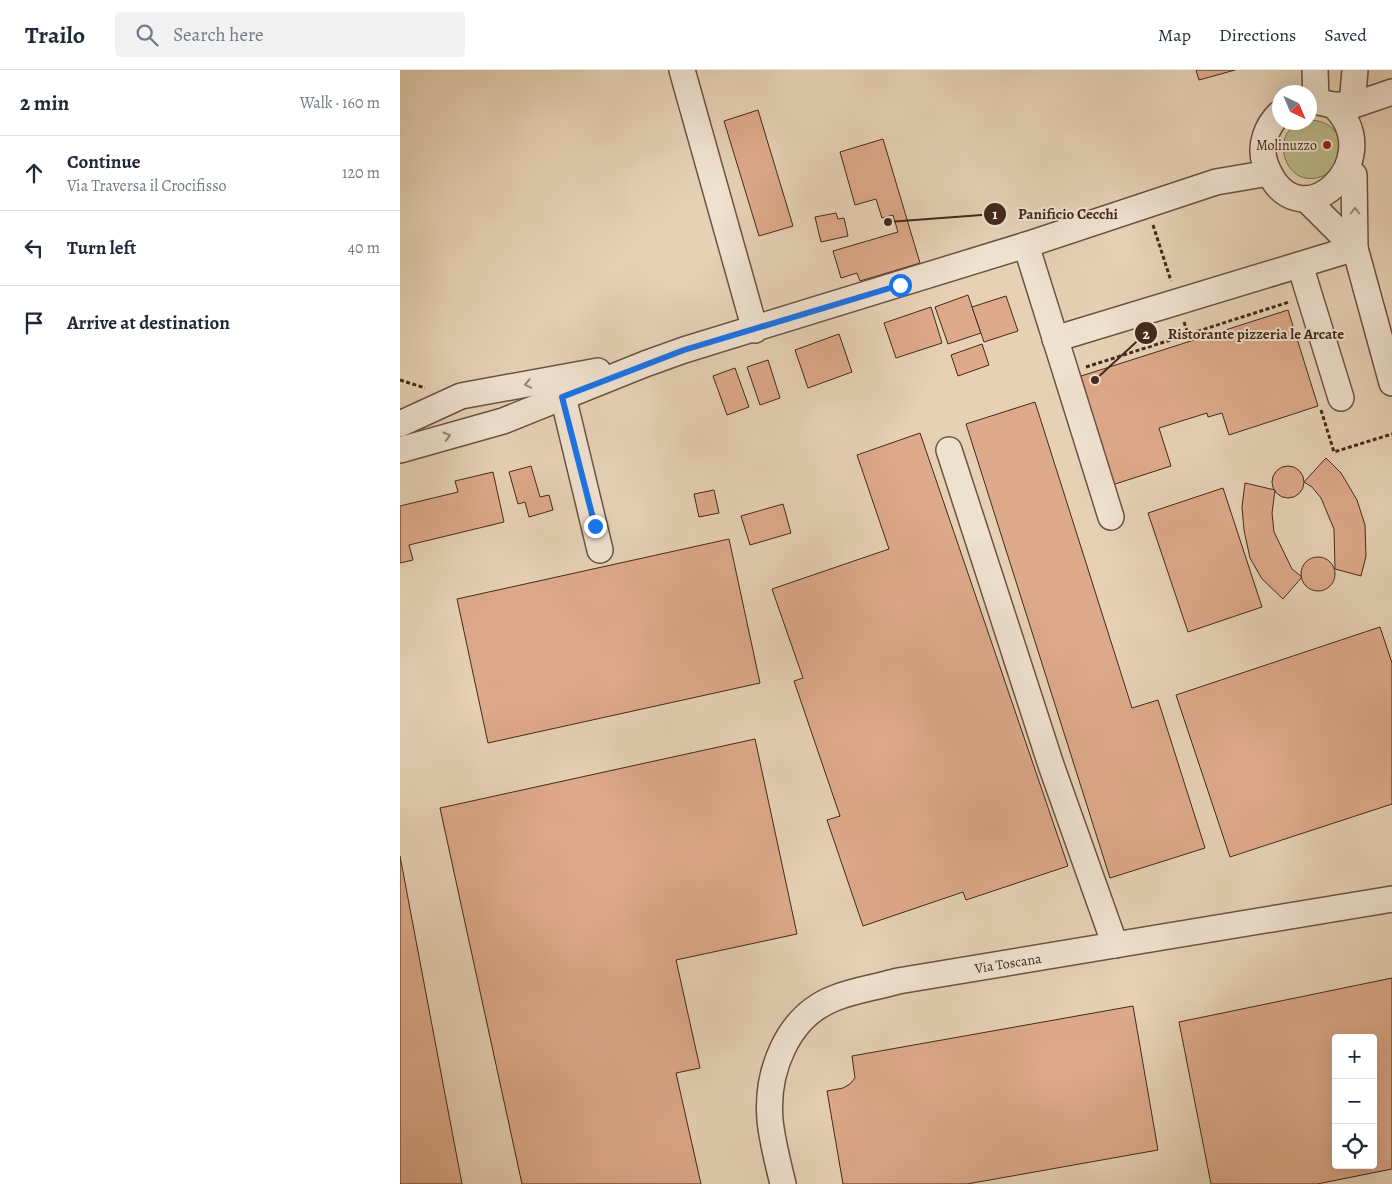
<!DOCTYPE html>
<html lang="en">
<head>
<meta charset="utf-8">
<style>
	:root { --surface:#fff; --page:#f2f2f3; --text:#1f2937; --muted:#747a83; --line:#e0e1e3 }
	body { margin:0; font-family:Alegreya,serif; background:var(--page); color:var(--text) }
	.controls { position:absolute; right:15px; bottom:15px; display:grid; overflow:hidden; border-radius:5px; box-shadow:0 5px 20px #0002 }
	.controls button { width:45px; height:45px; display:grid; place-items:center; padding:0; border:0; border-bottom:1px solid var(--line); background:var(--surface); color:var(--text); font:25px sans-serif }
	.compass { position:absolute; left:872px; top:15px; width:45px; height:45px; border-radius:50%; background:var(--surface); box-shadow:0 5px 20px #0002; rotate:136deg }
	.stop { position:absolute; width:15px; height:15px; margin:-11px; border:4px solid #1a73e8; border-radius:50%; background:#fff }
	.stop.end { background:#1a73e8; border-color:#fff; box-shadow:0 1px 5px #0008 }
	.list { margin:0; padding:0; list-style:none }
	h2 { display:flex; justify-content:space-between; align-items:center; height:65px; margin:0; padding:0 20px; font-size:21px }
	h2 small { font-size:16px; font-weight:400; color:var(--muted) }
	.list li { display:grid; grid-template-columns:32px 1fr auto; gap:15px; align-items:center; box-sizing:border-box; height:75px; padding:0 20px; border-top:1px solid var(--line) }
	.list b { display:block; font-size:19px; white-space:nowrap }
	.list p { margin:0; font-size:16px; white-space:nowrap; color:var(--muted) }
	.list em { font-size:16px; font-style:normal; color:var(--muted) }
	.icon { flex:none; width:28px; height:28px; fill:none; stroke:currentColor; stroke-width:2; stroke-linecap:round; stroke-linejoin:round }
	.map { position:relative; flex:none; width:992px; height:1114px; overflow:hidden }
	header { display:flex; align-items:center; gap:30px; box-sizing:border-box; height:70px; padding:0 25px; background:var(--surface); border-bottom:1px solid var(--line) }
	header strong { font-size:24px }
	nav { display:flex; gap:28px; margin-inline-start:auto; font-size:18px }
	.search { width:350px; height:45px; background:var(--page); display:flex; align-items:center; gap:12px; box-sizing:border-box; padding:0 18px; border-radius:5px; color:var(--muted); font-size:19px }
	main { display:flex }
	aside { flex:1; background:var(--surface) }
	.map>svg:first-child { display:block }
	.green { fill:#bcb989; stroke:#807052 }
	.building { fill:#dea98a; stroke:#44281a; fill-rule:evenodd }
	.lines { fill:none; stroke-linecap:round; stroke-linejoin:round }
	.minor-casing { stroke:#6c5241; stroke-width:28 }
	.path { stroke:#44281a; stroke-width:3; stroke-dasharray:4 2.5; stroke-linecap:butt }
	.minor { stroke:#efe1cf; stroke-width:25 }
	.oneway { stroke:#9a8474 }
	.route { stroke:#1a73e8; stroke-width:6 }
	.poi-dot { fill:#8f2418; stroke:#efe1cf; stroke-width:2 }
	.labels { text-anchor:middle; stroke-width:4; stroke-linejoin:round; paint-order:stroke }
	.poi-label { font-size:14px; fill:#44281a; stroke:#efe1cf; text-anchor:end }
	.street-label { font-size:14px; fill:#44281a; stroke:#efe1cf }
	.leader { fill:none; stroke:#44281a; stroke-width:2 }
	.callout-dot { fill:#44281a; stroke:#efe1cf; stroke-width:2 }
	.mark-label { font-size:15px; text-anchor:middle; font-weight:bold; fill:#fff }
	.callout-label { font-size:15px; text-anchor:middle; font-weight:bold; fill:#44281a; stroke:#efe1cf; stroke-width:4; stroke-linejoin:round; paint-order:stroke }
</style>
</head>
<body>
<header>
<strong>Trailo</strong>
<div class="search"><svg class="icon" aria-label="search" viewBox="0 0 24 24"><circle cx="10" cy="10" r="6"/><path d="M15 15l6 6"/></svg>Search here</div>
<nav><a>Map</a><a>Directions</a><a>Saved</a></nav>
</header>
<main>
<aside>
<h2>2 min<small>Walk · 160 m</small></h2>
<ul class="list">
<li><svg class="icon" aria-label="ahead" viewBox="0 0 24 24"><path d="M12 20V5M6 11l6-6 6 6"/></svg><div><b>Continue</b><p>Via Traversa il Crocifisso</p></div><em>120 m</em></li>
<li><svg class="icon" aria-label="left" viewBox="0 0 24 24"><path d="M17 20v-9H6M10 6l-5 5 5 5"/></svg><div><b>Turn left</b></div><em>40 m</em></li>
<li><svg class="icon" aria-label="arrive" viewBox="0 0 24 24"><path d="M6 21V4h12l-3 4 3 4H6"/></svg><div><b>Arrive at destination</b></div></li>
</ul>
</aside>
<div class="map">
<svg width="992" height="1114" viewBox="0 0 992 1114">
	<rect width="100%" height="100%" fill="#e6d1b5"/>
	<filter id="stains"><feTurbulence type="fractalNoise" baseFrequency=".004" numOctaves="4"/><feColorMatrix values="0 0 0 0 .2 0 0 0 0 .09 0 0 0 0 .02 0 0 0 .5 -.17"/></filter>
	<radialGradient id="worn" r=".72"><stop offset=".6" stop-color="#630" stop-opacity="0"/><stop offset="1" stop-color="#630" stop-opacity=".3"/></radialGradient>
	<path class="green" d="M910,50C928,51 937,59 942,76L932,101C884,133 863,53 909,52Z"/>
	<g class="building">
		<polygon points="796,0 835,0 799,10"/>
		<polygon points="358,40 393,156 359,166 324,51"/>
		<polygon points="483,69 520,193 460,211 457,203 441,208 433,181 498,162 493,145 482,148 476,129 455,135 440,82"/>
		<polygon points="436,143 438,149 444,148 448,166 421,172 415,147"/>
		<polygon points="568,225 581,263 548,274 535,237"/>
		<polygon points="606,226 618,261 584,272 572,237"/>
		<polygon points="531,237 542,273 496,288 484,253"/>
		<polygon points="888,240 918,336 829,365 822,343 808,347 807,343 759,358 771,396 712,415 678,307"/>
		<polygon points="439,264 452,302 408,318 395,280"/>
		<polygon points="582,274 589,295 558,306 551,285"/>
		<polygon points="368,290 380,328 360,335 347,297"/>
		<polygon points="335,298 349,337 327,345 313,306"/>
		<polygon points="635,332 732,638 758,630 805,778 710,808 566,354"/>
		<polygon points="520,363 668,796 566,830 563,822 463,856 427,750 440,746 394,611 403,608 372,519 489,479 457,385"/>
		<polygon points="926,388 941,403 957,430 965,455 966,486 961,506 935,499 934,459 921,428 912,417 904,412"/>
		<polygon points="131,396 140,427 149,425 153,440 129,447 125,432 118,434 109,402"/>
		<circle cx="888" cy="412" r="16"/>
		<polygon points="93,402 104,452 9,475 13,490 0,493 0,436 58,422 55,411"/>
		<polygon points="845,413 875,420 872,443 874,462 892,499 902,507 883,529 862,509 850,488 844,460 842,437"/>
		<polygon points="823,418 862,537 788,562 748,443"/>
		<polygon points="314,420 319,443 299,447 294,424"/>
		<polygon points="383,434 391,463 350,475 341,446"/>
		<polygon points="329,469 360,613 88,673 57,529"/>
		<circle cx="918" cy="504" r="17"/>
		<polygon points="980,557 992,593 992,734 830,787 776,625"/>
		<polygon points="355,669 397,864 276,890 300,998 276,1003 301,1114 122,1114 40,738"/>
		<polygon points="0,786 62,1114 0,1114"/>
		<path d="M992,908V1099L917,1114H811L779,952ZM936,968H973V1095H936Z"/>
		<polygon points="733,936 758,1080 567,1114 443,1114 427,1021 443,1018 450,1014 455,1008 452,986"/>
	</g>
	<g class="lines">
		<g class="minor-casing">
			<g id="minor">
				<polyline points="282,0 355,260"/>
				<polyline points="915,0 916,30"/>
				<polyline points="909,30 933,35 954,35 992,22"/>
				<polyline points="952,35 955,0"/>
				<path d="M879,44C867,56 859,75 865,93C896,179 992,90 933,35"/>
				<polyline points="954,105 955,178 992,313"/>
				<polyline points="906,129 955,178"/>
				<polyline points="626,175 711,447"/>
				<polyline points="900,195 941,328"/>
				<polyline points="655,269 955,178"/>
				<polyline points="159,310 200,480"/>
				<polyline points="0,354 61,326 198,301"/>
				<polyline points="0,380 103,351 245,294 284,280 626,175 816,112 869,103"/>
				<polyline points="549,380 651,695 715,875"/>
				<path d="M383,1114C378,1093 372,1071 370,1050C366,1002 387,946 435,928C455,920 478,917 498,911L992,829"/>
			</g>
		</g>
		<g class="path">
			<polyline points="753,155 771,211"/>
			<polyline points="784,252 788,264"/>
			<polyline points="686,297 889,232"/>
			<polyline points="0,310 25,318"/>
			<polyline points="921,340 934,382 992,364"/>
		</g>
		<use href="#minor" class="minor"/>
	</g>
	<defs><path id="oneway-chevron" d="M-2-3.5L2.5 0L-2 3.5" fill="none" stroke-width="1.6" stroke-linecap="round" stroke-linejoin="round" transform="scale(1.25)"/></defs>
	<g class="oneway">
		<use href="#oneway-chevron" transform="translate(955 141) rotate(-90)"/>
		<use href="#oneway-chevron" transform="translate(128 314) rotate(169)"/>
		<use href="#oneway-chevron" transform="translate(47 366) rotate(-16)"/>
	</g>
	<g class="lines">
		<polyline class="route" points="195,456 162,327 284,280 500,215"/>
	</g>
	<circle class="poi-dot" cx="927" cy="75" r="5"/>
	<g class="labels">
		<g class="poi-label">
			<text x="917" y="80">Molinuzzo</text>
		</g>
		<g class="street-label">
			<text transform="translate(608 893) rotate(-9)" y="5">Via Toscana</text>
		</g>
	</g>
	<path class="leader" d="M488 152L595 144M695 310L746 263"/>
	<g class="callout-dot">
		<circle cx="488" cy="152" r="5"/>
		<circle cx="695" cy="310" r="5"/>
		<circle cx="595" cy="144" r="12"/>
		<circle cx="746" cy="263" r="12"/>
	</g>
	<g class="mark-label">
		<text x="595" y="149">1</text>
		<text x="746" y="269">2</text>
	</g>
	<g class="callout-label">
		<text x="668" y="149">Panificio Cecchi</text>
		<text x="856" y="269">Ristorante pizzeria le Arcate</text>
	</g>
	<rect width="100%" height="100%" filter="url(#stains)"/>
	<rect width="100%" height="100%" fill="url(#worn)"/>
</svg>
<div class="controls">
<button>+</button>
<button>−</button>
<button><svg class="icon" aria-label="locate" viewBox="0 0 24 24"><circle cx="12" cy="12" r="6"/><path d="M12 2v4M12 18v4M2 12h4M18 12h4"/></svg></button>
</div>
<svg class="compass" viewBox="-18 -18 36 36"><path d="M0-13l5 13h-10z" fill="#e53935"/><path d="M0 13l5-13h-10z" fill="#747a83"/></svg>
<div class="stop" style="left:500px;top:215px"></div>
<div class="stop end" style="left:195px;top:456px"></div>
</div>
</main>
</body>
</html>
